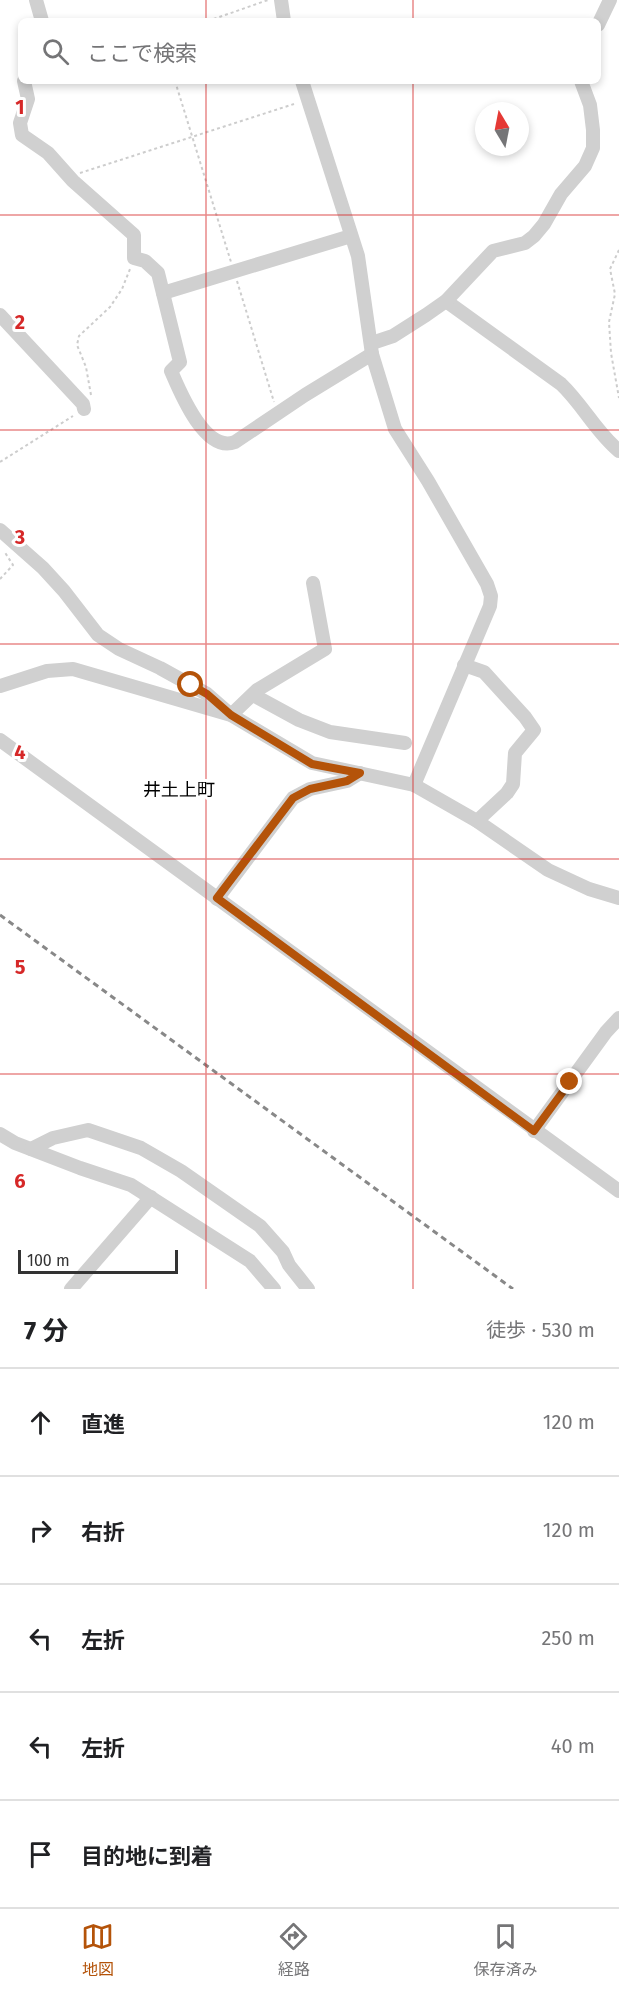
<!DOCTYPE html>
<html lang="ja">
<head>
<meta charset="utf-8">
<style>
	:root { --surface:#fff; --page:#f6f6f6; --text:#202124; --muted:#757577; --line:#e0e0e0; --accent:#b45309 }
	body { margin:0; font-family:"Fira Sans","Noto Sans JP",sans-serif; background:var(--page); color:var(--text) }
	.compass { position:absolute; left:475px; top:102px; width:54px; height:54px; border-radius:50%; background:var(--surface); box-shadow:0 3px 9px #0003; rotate:350deg }
	.scale { position:absolute; left:18px; bottom:15px; width:160px; box-sizing:border-box; padding-left:6px; border:3px solid #333; border-top:0; font-size:16px; line-height:21px; white-space:nowrap; color:#333; -webkit-text-stroke:4px #fff; paint-order:stroke }
	.stop { position:absolute; width:18px; height:18px; margin:-14px; border:4px solid #b45309; border-radius:50%; background:#fff }
	.stop.end { background:#b45309; border-color:#fff; box-shadow:0 2px 6px #0008 }
	.list { margin:0; padding:0; list-style:none }
	h2 { display:flex; justify-content:space-between; align-items:center; height:78px; margin:0; padding:0 24px; font-size:26px }
	h2 small { font-size:20px; font-weight:400; color:var(--muted) }
	.list li { display:grid; grid-template-columns:39px 1fr auto; gap:18px; align-items:center; box-sizing:border-box; height:108px; padding:0 24px; border-top:2px solid var(--line) }
	.list b { display:block; font-size:22px; white-space:nowrap }
	.list em { font-size:20px; font-style:normal; color:var(--muted) }
	.icon { flex:none; width:33px; height:33px; fill:none; stroke:currentColor; stroke-width:2; stroke-linecap:round; stroke-linejoin:round }
	.map { position:relative; flex:none; width:619px; height:1289px; overflow:hidden }
	.search { position:absolute; background:var(--surface); box-shadow:0 3px 9px #0003; left:18px; right:18px; top:18px; height:66px; display:flex; align-items:center; gap:15px; box-sizing:border-box; padding:0 21px; border-radius:9px; color:var(--muted); font-size:22px }
	.sheet { height:618px; background:var(--surface) }
	nav { display:flex; justify-content:space-around; align-items:center; box-sizing:border-box; height:84px; border-top:2px solid var(--line); background:var(--surface); font-size:16px; color:var(--muted) }
	nav a { display:grid; justify-items:center; gap:3px }
	nav .on { color:var(--accent) }
	.map>svg:first-child { display:block }
	.lines { fill:none; stroke-linecap:round; stroke-linejoin:round }
	.path { stroke:#cdcdcd; stroke-width:2; stroke-dasharray:3 3; stroke-linecap:butt }
	.minor { stroke:#d0d0d0; stroke-width:14 }
	.rail { stroke:#888; stroke-width:3; stroke-dasharray:6 4.5; stroke-linecap:butt }
	.route { stroke:#b45309; stroke-width:8 }
	.grid { fill:none; stroke:#d62828; stroke-width:1.5; stroke-opacity:0.55 }
	.labels { text-anchor:middle; stroke-width:6; stroke-linejoin:round; paint-order:stroke }
	.quarter-label { font-size:18px; fill:#000; stroke:#fff }
	.grid-label { font-size:20px; text-anchor:middle; font-weight:bold; fill:#d62828; stroke:#fff; stroke-width:6; stroke-linejoin:round; paint-order:stroke }
</style>
</head>
<body>
<div class="map">
<svg width="619" height="1289" viewBox="0 0 619 1289">
	<rect width="100%" height="100%" fill="#fff"/>
	<g class="lines">
		<g class="path">
			<polyline points="208,21 268,0"/>
			<polyline points="175,81 231,262"/>
			<polyline points="80,173 294,104"/>
			<polyline points="619,250 610,269 615,294 609,322 611,353 619,398"/>
			<polyline points="237,281 274,402"/>
			<polyline points="91,395 86,367 77,345 79,336 110,307 122,289 130,269"/>
			<polyline points="0,462 73,416"/>
			<polyline points="0,579 13,565 4,551"/>
		</g>
		<g class="minor">
			<polyline points="36,0 42,21"/>
			<polyline points="281,0 284,21"/>
			<polyline points="598,25 610,0"/>
			<path d="M24,81L28,99L20,123L22,135L48,153L73,181L134,235V258L145,261L158,273L180,362L171,371C180,392 205,454 235,442L305,395L372,354"/>
			<polyline points="302,81 358,256 372,354 395,429 428,481 487,584 491,596 490,606 414,785"/>
			<polyline points="163,293 351,236"/>
			<path d="M446,301L561,384C583,405 596,432 619,451"/>
			<polyline points="0,315 83,404 84,409"/>
			<polyline points="372,343 393,336 426,315 446,301 493,251 525,243 534,236 544,224 561,194 585,166 593,148 593,130 590,105 581,81"/>
			<polyline points="0,530 43,568 64,591 98,635 119,649 160,668 207,694 231,715 257,690 325,649 313,583"/>
			<polyline points="464,665 484,672 525,717 534,730 515,753 513,784 507,793 477,821"/>
			<polyline points="0,686 47,671 73,669 231,715 312,763 414,785 477,821 548,870 589,889 619,898"/>
			<polyline points="253,695 299,720 330,732 405,743"/>
			<polyline points="0,740 619,1191"/>
			<polyline points="217,899 293,798 310,789 347,781 360,773"/>
			<polyline points="534,1131 606,1032 619,1018"/>
			<polyline points="0,1134 15,1143 80,1168 131,1185 250,1261 274,1289"/>
			<polyline points="31,1149 53,1138 88,1130 141,1148 181,1171 260,1226 283,1252 289,1265 308,1289"/>
			<polyline points="71,1289 151,1197"/>
		</g>
		<polyline class="rail" points="0,915 513,1289"/>
	</g>
	<g class="lines">
		<polyline class="route" points="191,685 207,694 231,715 312,764 360,773 347,781 310,789 293,798 217,898 534,1131 570,1082"/>
	</g>
	<path class="grid" d="M206,0V21M413,0V21M206,81V1289M413,81V1289M0,215H619M0,430H619M0,644H619M0,859H619M0,1074H619"/>
	<g class="labels">
		<g class="quarter-label">
			<text x="179" y="796">井土上町</text>
		</g>
	</g>
	<g class="grid-label">
		<text x="20" y="114">1</text>
		<text x="20" y="329">2</text>
		<text x="20" y="544">3</text>
		<text x="20" y="759">4</text>
		<text x="20" y="974">5</text>
		<text x="20" y="1188">6</text>
	</g>
</svg>
<svg class="compass" viewBox="-18 -18 36 36"><path d="M0-13l5 13h-10z" fill="#e53935"/><path d="M0 13l5-13h-10z" fill="#757577"/></svg>
<div class="scale">100 m</div>
<div class="stop" style="left:191px;top:685px"></div>
<div class="stop end" style="left:570px;top:1082px"></div>
<div class="search"><svg class="icon" aria-label="search" viewBox="0 0 24 24"><circle cx="10" cy="10" r="6"/><path d="M15 15l6 6"/></svg>ここで検索</div>
</div>
<section class="sheet">
<h2>7 分<small>徒歩 · 530 m</small></h2>
<ul class="list">
<li><svg class="icon" aria-label="ahead" viewBox="0 0 24 24"><path d="M12 20V5M6 11l6-6 6 6"/></svg><div><b>直進</b></div><em>120 m</em></li>
<li><svg class="icon" aria-label="right" viewBox="0 0 24 24"><path d="M7 20v-9h11M14 6l5 5-5 5"/></svg><div><b>右折</b></div><em>120 m</em></li>
<li><svg class="icon" aria-label="left" viewBox="0 0 24 24"><path d="M17 20v-9H6M10 6l-5 5 5 5"/></svg><div><b>左折</b></div><em>250 m</em></li>
<li><svg class="icon" aria-label="left" viewBox="0 0 24 24"><path d="M17 20v-9H6M10 6l-5 5 5 5"/></svg><div><b>左折</b></div><em>40 m</em></li>
<li><svg class="icon" aria-label="arrive" viewBox="0 0 24 24"><path d="M6 21V4h12l-3 4 3 4H6"/></svg><div><b>目的地に到着</b></div></li>
</ul>
</section>
<nav>
<a class="on"><svg class="icon" aria-label="map" viewBox="0 0 24 24"><path d="M3 6l6-2 6 2 6-2v14l-6 2-6-2-6 2zM9 4v14M15 6v14"/></svg>地図</a>
<a><svg class="icon" aria-label="directions" viewBox="0 0 24 24"><path d="M12 3l9 9-9 9-9-9zM9 14v-3h6M13 9l2 2-2 2"/></svg>経路</a>
<a><svg class="icon" aria-label="saved" viewBox="0 0 24 24"><path d="M7 4h10v16l-5-4-5 4z"/></svg>保存済み</a>
</nav>
</body>
</html>
